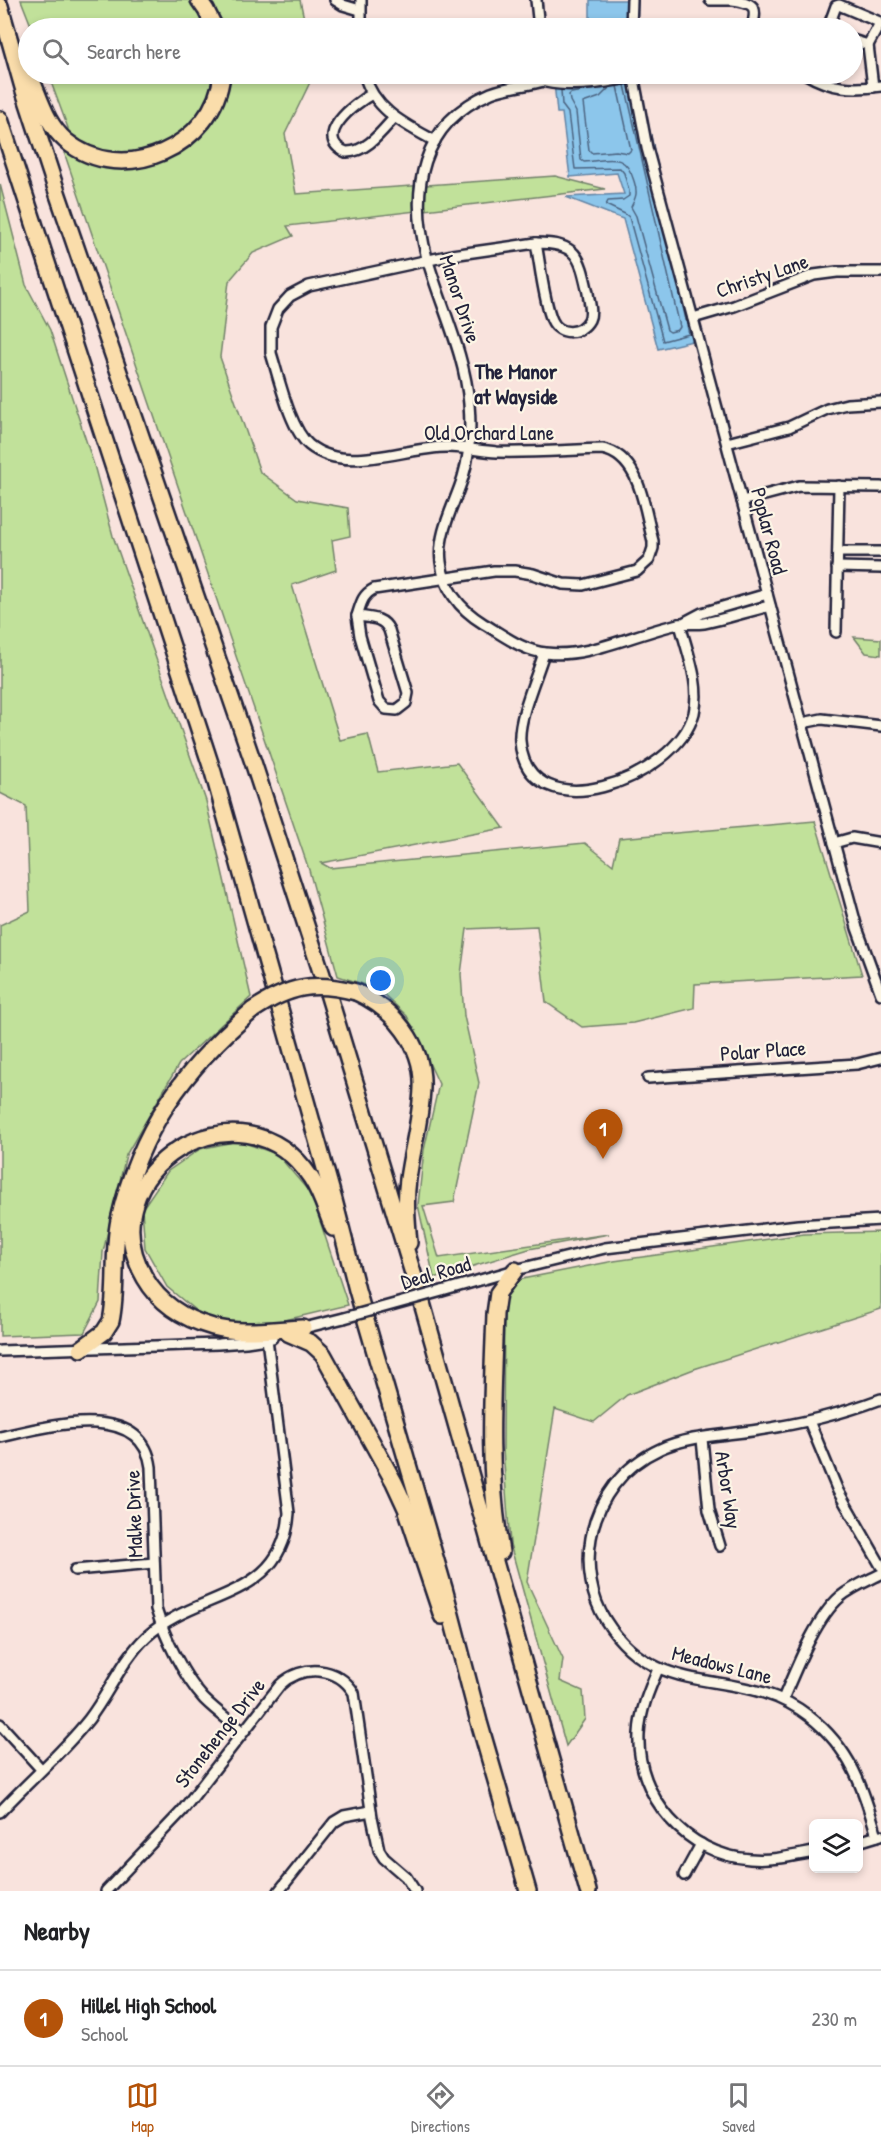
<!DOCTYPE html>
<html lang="en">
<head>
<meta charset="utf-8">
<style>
	:root { --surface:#fff; --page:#f6f6f6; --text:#202124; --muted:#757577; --line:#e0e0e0; --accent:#b45309 }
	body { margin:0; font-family:"Patrick Hand",sans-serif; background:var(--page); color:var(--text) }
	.controls { position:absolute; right:18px; bottom:18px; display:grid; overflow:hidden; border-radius:9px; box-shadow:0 3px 9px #0003 }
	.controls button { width:54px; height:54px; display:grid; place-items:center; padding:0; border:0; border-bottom:2px solid var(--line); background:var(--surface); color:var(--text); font:30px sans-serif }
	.you { position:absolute; left:381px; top:981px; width:21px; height:21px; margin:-15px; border:4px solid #fff; border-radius:50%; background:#1a73e8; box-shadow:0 0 0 9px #1a73e833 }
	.badge { display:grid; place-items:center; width:39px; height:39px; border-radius:50%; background:var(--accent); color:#fff; font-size:20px; font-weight:700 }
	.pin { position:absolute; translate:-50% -50px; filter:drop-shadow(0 2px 3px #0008) }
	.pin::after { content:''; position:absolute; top:32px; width:21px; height:18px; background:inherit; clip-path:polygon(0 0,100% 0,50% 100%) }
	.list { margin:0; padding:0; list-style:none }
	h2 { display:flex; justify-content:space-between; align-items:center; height:78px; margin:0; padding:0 24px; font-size:26px }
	h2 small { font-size:20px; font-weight:400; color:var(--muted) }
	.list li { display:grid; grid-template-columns:39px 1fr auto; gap:18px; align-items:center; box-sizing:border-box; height:96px; padding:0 24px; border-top:2px solid var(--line) }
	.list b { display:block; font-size:22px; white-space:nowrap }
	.list p { margin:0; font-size:20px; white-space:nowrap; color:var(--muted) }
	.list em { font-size:20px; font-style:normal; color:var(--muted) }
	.icon { flex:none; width:33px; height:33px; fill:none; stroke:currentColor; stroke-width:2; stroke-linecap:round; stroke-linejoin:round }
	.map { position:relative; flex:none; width:881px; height:1891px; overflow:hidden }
	.search { position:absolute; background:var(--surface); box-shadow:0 3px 9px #0003; left:18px; right:18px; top:18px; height:66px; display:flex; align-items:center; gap:15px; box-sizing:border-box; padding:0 21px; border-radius:33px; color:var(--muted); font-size:22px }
	.sheet { height:174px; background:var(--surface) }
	nav { display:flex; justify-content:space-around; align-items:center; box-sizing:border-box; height:84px; border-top:2px solid var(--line); background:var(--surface); font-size:16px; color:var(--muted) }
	nav a { display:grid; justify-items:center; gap:3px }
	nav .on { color:var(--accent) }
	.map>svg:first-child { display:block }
	.green { fill:#c1e19a; stroke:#72826a; stroke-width:1.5 }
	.water { fill:#8cc6eb; stroke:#6284a5; stroke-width:1.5 }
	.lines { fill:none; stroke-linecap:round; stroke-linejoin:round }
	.shore { stroke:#4c6481; stroke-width:1.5 }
	.minor-casing { stroke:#22223b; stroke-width:14 }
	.highway-casing { stroke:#22223b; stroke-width:20 }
	.minor { stroke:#fcf5e5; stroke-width:9 }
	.highway { stroke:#faddab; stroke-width:15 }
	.minor-bridge-casing { stroke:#22223b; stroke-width:14; stroke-linecap:butt }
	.highway-bridge-casing { stroke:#22223b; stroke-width:20; stroke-linecap:butt }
	.minor-bridge { stroke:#fcf5e5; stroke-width:9 }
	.highway-bridge { stroke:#faddab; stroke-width:15 }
	.labels { text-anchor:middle; stroke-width:4.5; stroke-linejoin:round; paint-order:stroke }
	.street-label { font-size:21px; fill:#22223b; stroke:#fcf5e5 }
	.neighbourhood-label { font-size:22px; font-weight:bold; fill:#22223b; stroke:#fcf5e5 }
</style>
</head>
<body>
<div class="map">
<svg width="881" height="1891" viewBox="0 0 881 1891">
	<rect width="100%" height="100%" fill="#f9e3dd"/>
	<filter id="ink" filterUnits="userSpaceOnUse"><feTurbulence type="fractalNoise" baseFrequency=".0167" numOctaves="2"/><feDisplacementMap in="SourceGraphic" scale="12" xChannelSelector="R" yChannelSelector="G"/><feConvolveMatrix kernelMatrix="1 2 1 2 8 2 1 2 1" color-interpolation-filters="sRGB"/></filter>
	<g filter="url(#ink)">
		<g class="green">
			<polygon points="21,0 300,0 306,28 32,28"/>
			<polygon points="48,74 314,74 285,134 296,194 555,176 605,189 287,226 293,236 253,253 229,281 220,357 260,472 297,499 348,508 350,536 332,540 336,570 292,585 340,740 368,734 378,772 457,763 504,828 321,863 330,868 585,843 613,865 619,838 815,821 862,975 695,984 694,1008 633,1023 582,1027 546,1002 537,926 467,929 461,974 464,1016 479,1083 454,1202 423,1206 439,1258 609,1234 529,1249 434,1278 418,1205 424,1150 439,1084 407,1016 378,989 338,976 309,870 65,155 68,128"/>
			<polygon points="0,184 26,285 50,330 94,465 113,536 206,801 251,997 179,1064 126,1155 103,1252 100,1302 84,1333 0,1336 0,925 30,911 26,806 0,793"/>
			<polygon points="854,637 881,639 881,655 866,653"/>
			<polygon points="238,1141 277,1154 311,1194 348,1305 281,1321 235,1323 201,1315 167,1287 145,1248 142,1209 168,1171 200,1149"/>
			<polygon points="881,1232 881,1309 694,1369 627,1395 594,1422 555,1409 527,1582 563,1659 560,1681 583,1691 585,1719 566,1746 510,1544 503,1450 504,1292 512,1281 614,1261 804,1234"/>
		</g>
		<g class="water">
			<polygon points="590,0 638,0 637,28 590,28"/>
			<polygon points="590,74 637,74 697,340 658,349 623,219 566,197 624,194 617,173 570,177 562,113 557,113 554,82 590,77"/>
		</g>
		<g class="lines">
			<g class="shore">
				<polyline points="610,87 600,97 583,103 589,150 592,153 616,151 628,153 631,150 617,86"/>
				<path d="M595,89L571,93L569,95L570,101L576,112L581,160L584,162C610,160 625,151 634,181C638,193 636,197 631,207L636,216L667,330L670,332L678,330L680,327L625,85"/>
				<polyline points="561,90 562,105 568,113 575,169 620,168 624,173 629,191 629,196 623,200 608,201 606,205 625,214 629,217 663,341 689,334 680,293"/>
			</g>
			<g class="minor-casing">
				<g id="minor">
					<polyline points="335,0 343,5 360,10"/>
					<polyline points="536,0 539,28"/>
					<polyline points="710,0 734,0"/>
					<path d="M734,0C756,4 757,7 752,28"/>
					<polyline points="361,28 361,0"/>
					<polyline points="631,28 632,0"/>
					<polyline points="828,28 836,6 839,5 877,21 879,25 868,45 852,40"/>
					<polyline points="868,45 873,87"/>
					<path d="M364,74C374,110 404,124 435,141"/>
					<path d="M577,74C565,75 556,79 544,81C526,86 509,86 491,93C420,123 409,191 427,258C441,307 465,354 469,404C471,428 470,454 463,477C455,504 437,533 441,562C444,590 461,610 484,624C503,635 523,651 546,653C587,659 638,632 679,624C687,623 696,624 704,623C726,619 748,611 770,606"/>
					<polyline points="633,74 647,148 857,928 881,994"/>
					<path d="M806,74C831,89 853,90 881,86"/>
					<path d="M546,82C580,89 618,80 651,74"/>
					<path d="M372,94C355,103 311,137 346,152C366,153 382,131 394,118"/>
					<path d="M536,243C578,243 580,257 588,293C589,302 593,312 589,320C581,335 559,336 552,320C544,302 540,264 536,243Z"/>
					<polyline points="693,318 734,306 814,275 837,272 881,272"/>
					<polyline points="727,443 789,427 827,409 847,404 881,402"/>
					<polyline points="742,501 799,486 881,487"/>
					<polyline points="838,552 881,552"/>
					<polyline points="837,567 881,568"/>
					<path d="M357,616C361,604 362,595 374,589L494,571H515L533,574L563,584L583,585L637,571L649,560L653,548V541C644,509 641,456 602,449C567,450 532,453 497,452C480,451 463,447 447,447C404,447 346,475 309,445C290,429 279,378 271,353V327L278,309L290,296L309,286L452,255L536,243"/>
					<path d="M357,616C370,618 383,617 389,630L408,693L406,703L397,710L386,709L379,701L360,636Z"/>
					<polyline points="685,622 702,613 767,594"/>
					<polyline points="836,632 839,486"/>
					<path d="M544,653C537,676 518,718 520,741C527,833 676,780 694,713C701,684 687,652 680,624"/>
					<polyline points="802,723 822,719 881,726"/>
					<polyline points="834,843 852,838 881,843"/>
					<polyline points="648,1078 857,1064 881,1058"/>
					<polyline points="442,1291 515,1270 605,1248 798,1225 881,1220"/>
					<polyline points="300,1329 344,1318"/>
					<polyline points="0,1351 218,1344 246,1342 272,1338"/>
					<polyline points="809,1421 838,1491 881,1566"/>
					<path d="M0,1437C45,1427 142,1399 151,1467L156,1609C165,1638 184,1677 204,1699C216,1711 230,1721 243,1732"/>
					<polyline points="702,1439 709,1510 720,1546"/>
					<polyline points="75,1570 154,1563"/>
					<path d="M658,1669C649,1690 640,1711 639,1734C636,1797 687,1855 750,1859C771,1861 792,1856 814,1852"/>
					<path d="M783,1699C796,1669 815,1619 840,1597C852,1587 867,1581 881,1574"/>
					<polyline points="0,1724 41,1769"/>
					<path d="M0,1812C29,1781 63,1752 89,1719C109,1693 122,1660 146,1637C197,1590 283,1601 289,1513L267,1339"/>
					<path d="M877,1836C863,1787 851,1749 809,1716C741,1663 659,1705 606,1621C591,1598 586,1566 591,1538C598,1498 623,1466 660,1449C687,1436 728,1435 758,1430C800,1424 841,1414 881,1399"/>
					<polyline points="858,1842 881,1835"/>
					<polyline points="684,1875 701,1844"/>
					<path d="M106,1891L182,1811L280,1685C302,1664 338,1666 354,1693L372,1817L379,1850L384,1858L406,1877L415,1891"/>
					<polyline points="279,1891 334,1822 344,1816 371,1811"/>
				</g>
			</g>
			<g class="highway-casing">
				<g id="highway">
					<polyline points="199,0 206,10 215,28"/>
					<polyline points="0,6 24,91 58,195 253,762 327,990 422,1303 588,1891"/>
					<path d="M29,74C40,97 45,123 66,141C123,188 215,146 222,74"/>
					<polyline points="0,119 213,772 334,1200 357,1290 444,1588 479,1722 528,1891"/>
					<path d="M356,992C394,1009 424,1045 422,1088C421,1119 412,1149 408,1179C405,1200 407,1222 409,1243"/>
					<path d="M303,1328C274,1329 242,1335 213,1327C184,1319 160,1304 145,1278C83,1172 242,1073 311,1178C321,1193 326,1211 333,1228"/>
					<polyline points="288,1333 311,1343 323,1354 394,1482 406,1508 442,1616"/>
					<path d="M81,1349L104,1332L111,1321C118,1288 112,1253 119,1220C139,1131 184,1068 253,1010"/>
					<path d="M501,1552C487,1473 492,1394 495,1314L498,1293L515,1270"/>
				</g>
			</g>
			<use href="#minor" class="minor"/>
			<use href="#highway" class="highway"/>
			<g class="minor-bridge-casing">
				<polyline id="minor-bridge" points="344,1318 442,1291"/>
			</g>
			<g class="highway-bridge-casing">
				<path id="highway-bridge" d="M253,1010C289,986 314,981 356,992"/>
			</g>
			<use href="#minor-bridge" class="minor-bridge"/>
			<use href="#highway-bridge" class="highway-bridge"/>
		</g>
	</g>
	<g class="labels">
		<g class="street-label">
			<text transform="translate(762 276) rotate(-19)" y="7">Christy Lane</text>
			<text transform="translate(460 299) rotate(72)" y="7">Manor Drive</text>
			<text x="489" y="440">Old Orchard Lane</text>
			<text transform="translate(769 531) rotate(75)" y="7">Poplar Road</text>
			<text transform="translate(763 1051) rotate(-4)" y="7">Polar Place</text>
			<text transform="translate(436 1273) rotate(-16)" y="7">Deal Road</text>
			<text transform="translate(728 1490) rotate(81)" y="7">Arbor Way</text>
			<text transform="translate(134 1514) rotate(-92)" y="7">Malke Drive</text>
			<text transform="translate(722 1665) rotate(14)" y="7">Meadows Lane</text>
			<text transform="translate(220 1733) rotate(-52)" y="7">Stonehenge Drive</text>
		</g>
		<g class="neighbourhood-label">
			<text x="516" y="379">The Manor<tspan x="516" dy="25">at Wayside</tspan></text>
		</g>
	</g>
</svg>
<div class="controls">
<button><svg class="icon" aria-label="layers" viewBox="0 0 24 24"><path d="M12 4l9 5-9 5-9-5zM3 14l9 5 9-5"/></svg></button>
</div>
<div class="you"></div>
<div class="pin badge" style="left:603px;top:1159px">1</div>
<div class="search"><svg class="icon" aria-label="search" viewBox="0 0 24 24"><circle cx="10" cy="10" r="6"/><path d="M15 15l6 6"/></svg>Search here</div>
</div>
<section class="sheet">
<h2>Nearby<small></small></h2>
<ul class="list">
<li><span class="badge">1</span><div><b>Hillel High School</b><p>School</p></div><em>230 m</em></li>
</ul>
</section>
<nav>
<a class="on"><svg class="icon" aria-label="map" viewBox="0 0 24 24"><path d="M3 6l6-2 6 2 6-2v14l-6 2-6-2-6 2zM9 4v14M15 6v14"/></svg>Map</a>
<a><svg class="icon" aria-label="directions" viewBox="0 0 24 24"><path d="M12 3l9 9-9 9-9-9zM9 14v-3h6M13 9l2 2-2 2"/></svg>Directions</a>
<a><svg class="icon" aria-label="saved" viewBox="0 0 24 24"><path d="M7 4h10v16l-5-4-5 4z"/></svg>Saved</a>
</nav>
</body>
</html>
